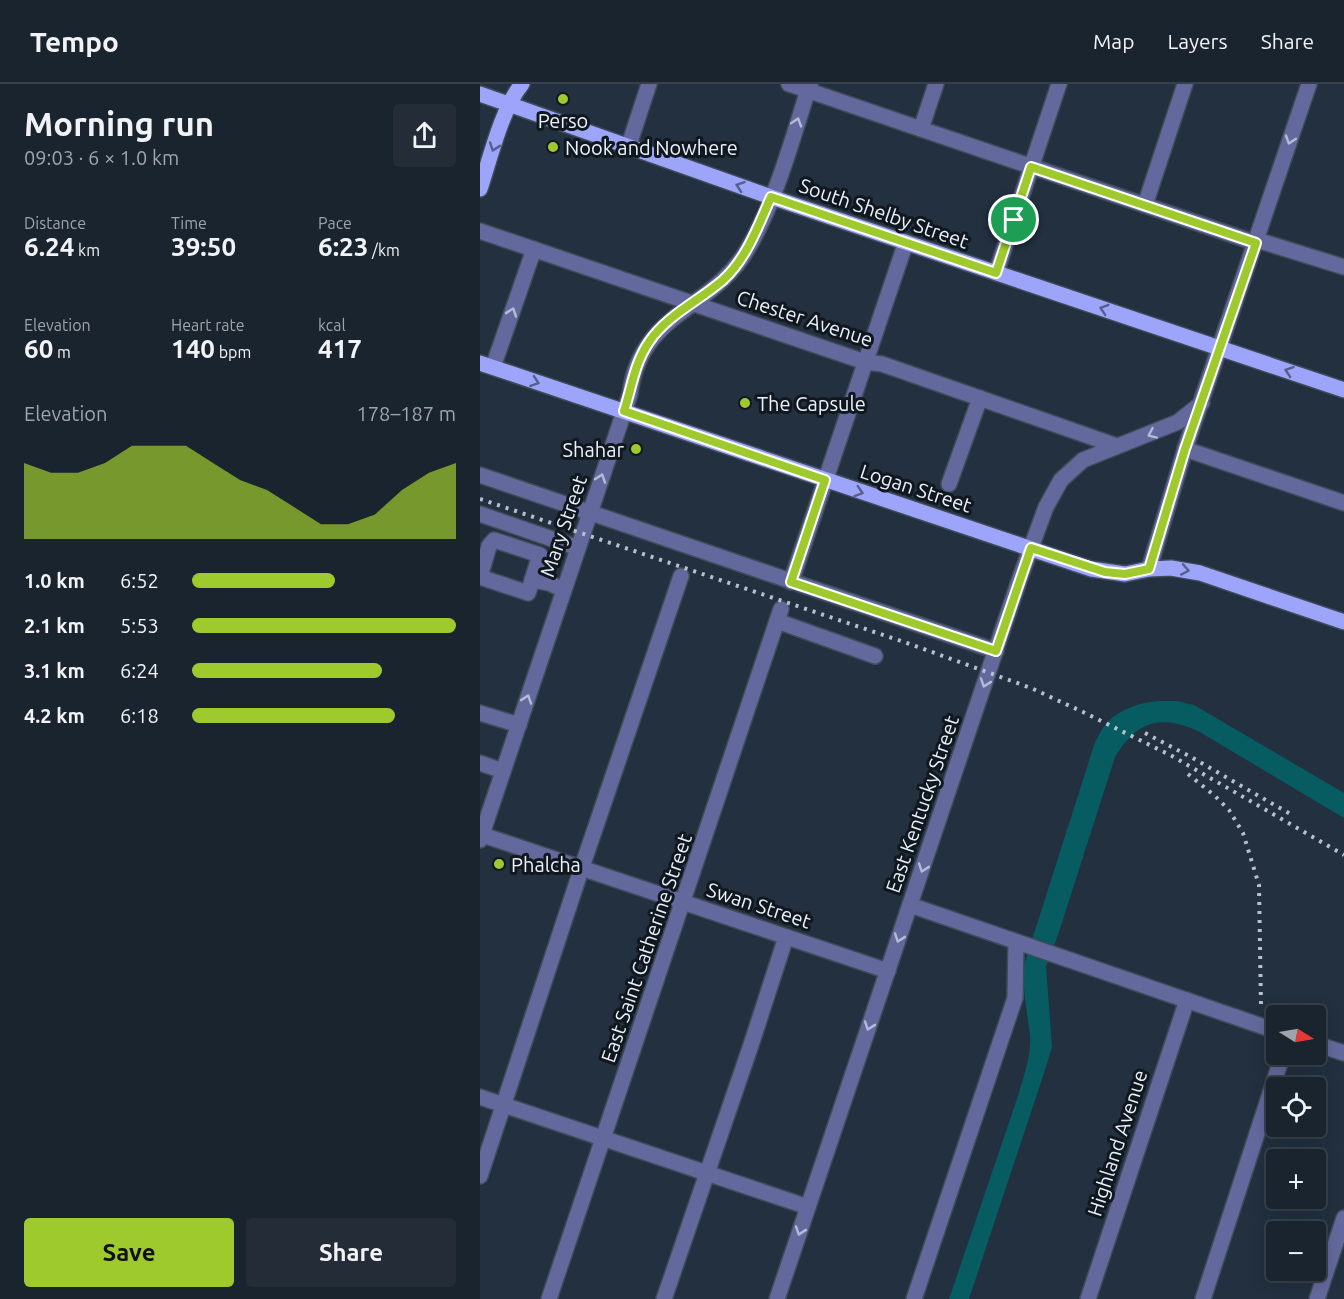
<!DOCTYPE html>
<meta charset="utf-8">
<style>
body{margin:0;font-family:Ubuntu,sans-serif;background:#232c37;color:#f1f3f6;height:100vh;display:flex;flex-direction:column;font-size:22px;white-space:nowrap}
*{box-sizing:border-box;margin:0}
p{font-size:20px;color:#9fa4aa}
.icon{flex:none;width:33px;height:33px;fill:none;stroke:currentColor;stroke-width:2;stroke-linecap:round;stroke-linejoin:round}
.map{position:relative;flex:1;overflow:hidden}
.details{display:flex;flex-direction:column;background:#1a242f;width:480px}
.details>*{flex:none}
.needle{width:39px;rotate:101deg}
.controls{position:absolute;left:786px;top:921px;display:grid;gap:12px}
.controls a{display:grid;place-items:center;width:60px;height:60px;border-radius:6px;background:#1a242f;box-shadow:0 3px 15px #0003,0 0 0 2px #38414b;font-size:30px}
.pin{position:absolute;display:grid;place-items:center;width:51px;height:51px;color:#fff;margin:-26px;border:3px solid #fff;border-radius:50%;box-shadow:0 2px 6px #0007}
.round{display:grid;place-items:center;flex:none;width:63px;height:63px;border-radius:6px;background:#232c37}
.headline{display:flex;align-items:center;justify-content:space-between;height:102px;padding:0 24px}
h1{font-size:33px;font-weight:700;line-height:45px}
.metrics{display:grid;grid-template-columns:repeat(3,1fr);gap:9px;height:102px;padding:6px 24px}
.metrics div{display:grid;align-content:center}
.metrics b{font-size:26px;font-weight:700}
.metrics small{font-size:16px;font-weight:400}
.metrics p{font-size:16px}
.chart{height:168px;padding:12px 24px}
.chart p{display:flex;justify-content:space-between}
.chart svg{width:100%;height:108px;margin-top:6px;fill:#9fca2d;opacity:.7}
.action{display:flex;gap:12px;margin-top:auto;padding:12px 24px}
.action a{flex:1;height:69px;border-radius:6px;background:#9fca2d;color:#111;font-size:24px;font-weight:700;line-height:69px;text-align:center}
.action a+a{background:#232c37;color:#f1f3f6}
ul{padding:0 24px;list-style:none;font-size:20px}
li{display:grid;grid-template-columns:96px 72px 1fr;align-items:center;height:45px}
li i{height:15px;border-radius:8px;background:#9fca2d}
header{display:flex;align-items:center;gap:36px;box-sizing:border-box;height:84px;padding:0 30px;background:#1a242f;border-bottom:2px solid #38414b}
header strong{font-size:28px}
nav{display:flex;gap:33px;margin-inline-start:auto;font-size:21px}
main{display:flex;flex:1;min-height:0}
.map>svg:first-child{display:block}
.water{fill:#075c61}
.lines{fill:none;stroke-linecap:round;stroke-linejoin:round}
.minor-casing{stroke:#3e4b59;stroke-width:18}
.major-casing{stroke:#3e4b59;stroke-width:18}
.minor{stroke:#64699d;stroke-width:15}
.major{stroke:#9da5fa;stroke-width:15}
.rail{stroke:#b7c1cd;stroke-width:4;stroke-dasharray:3 6;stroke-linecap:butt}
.oneway{stroke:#b3bbd6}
.oneway2{stroke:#575e8c}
.route-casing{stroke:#fff;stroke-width:12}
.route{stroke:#9fca2d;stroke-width:8}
.poi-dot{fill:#9fca2d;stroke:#11171e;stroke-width:2}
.labels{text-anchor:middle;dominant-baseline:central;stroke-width:6;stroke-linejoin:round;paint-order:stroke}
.poi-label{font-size:20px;fill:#e8f1fc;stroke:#11171e;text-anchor:start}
.street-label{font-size:20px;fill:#e8f1fc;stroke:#11171e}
</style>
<header>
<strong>Tempo</strong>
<nav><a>Map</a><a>Layers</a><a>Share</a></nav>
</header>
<main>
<section class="details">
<div class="headline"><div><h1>Morning run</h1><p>09:03 · 6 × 1.0 km</p></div><a class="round"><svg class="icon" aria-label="share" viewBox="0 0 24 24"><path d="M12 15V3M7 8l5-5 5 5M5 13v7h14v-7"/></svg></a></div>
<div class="metrics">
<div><p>Distance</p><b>6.24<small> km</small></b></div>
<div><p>Time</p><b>39:50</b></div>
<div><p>Pace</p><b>6:23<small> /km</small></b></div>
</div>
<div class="metrics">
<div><p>Elevation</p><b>60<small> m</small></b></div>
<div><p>Heart rate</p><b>140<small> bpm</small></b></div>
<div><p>kcal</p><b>417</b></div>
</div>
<div class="chart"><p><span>Elevation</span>178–187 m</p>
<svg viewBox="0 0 160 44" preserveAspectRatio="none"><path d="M0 44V13L10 17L20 17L30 13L40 6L50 6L60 6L70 13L80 20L90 24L100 31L110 38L120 38L130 34L140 24L150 17L160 13V44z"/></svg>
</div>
<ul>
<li><b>1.0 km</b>6:52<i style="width:54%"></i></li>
<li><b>2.1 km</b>5:53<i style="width:100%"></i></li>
<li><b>3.1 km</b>6:24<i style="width:72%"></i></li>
<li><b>4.2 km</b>6:18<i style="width:77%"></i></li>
</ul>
<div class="action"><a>Save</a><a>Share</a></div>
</section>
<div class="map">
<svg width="864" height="1215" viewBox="0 0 864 1215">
<rect width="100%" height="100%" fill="#22303f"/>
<path class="water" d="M679 617H697L714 621 864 709V734L718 647C680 630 657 637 635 673L578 851 566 882 572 963 565 986 489 1215H469L538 1012C543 993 552 971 550 951 547 927 542 905 544 881L615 658C618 653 621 646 625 641 637 626 661 618 679 617Z"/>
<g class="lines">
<g class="minor-casing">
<g id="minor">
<path d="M309 0 441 45 456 0"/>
<path d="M441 45 776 159"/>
<path d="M148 64 169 0"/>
<path d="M665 121 705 0"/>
<path d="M0 147 385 278 402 280 637 362"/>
<path d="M777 156 864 183"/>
<path d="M516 189 579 0"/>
<path d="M13 283 54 165"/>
<path d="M705 365 864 419"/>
<path d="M0 391 516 567"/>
<path d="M469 400 500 314"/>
<path d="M0 430 98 464"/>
<path d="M14 456 60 471 48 509 0 493 9 462Z"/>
<path d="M669 485 705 365 829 0"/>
<path d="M52 496 69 499 84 506"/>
<path d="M311 498 426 158"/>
<path d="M297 537 395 572"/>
<path d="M0 629 39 641"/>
<path d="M0 679 23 687"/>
<path d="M0 750 408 887"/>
<path d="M0 756 150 310C160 228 232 226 267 166 297 115 312 55 330 0"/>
<path d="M430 821 796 947"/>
<path d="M836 960 864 969"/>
<path d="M0 1013 328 1123"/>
<path d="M0 1092 102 783 201 492"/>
<path d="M69 1215 301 525"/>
<path d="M184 1215 271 961 306 853"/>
<path d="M297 1215 541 491 566 423 581 396 603 376 698 338 722 319"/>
<path d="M434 1215 535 914 536 858"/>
<path d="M608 1215 707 916"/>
<path d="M723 1215 803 970"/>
<path d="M837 1215 864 1134"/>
</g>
</g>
<g class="major-casing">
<g id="major">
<path d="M0 10 291 113 864 306"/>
<path d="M0 105C10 75 22 24 42 0"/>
<path d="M0 279 611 485 645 490 669 485 691 484 720 489 864 538"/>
</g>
</g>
<use href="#minor" class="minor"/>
<use href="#major" class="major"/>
<g class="rail">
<path d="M0 415 430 560 551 604 603 628 692 672 864 771"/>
<path d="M665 649 711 673 812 731"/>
<path d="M708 690 735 712 749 726 763 749 779 801 781 922"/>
</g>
</g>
<defs><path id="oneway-chevron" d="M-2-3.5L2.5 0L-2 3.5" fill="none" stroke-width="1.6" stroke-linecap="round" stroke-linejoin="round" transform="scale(1.5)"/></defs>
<g class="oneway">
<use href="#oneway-chevron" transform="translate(317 38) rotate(-72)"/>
<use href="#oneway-chevron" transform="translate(810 56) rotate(108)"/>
<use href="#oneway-chevron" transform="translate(32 228) rotate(-71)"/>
<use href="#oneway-chevron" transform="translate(672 350) rotate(156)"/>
<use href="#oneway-chevron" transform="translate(121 394) rotate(-71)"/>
<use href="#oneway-chevron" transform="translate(505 599) rotate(109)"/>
<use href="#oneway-chevron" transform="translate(47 615) rotate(-71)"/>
<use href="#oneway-chevron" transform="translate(443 784) rotate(109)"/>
<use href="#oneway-chevron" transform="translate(419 854) rotate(109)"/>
<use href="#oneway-chevron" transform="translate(389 942) rotate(109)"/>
<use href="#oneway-chevron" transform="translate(320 1147) rotate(109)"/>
</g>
<g class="oneway2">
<use href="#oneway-chevron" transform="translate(14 63) rotate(109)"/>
<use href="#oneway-chevron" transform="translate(260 102) rotate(-161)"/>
<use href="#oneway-chevron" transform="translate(624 225) rotate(-162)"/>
<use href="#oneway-chevron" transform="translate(809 287) rotate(-161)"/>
<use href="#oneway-chevron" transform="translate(55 298) rotate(19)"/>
<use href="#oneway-chevron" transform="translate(379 408) rotate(18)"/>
<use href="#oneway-chevron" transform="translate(705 486) rotate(11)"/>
</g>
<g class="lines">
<g class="route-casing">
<path id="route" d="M551 83 776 159 705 365 669 485 645 490 625 488 551 464 516 567 311 498 345 396 144 327C152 303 154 280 169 258 187 231 219 217 243 196 267 174 278 142 291 113L516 189Z"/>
</g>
<use href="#route" class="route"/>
</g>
<g class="poi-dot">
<circle cx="83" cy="15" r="6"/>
<circle cx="73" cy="63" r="6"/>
<circle cx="265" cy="319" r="6"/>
<circle cx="156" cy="365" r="6"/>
<circle cx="19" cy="780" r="6"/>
</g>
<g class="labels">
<g class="poi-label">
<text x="83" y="36" text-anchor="middle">Perso</text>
<text x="85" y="63">Nook and Nowhere</text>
<text x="277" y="319">The Capsule</text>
<text x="144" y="365" text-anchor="end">Shahar</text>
<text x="31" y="780">Phalcha</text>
</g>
<g class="street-label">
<text transform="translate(404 129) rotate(19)">South Shelby Street</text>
<text transform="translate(325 234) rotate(18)">Chester Avenue</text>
<text transform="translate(436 404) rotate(18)">Logan Street</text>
<text transform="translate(83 442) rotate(-71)">Mary Street</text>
<text transform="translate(442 720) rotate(-71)">East Kentucky Street</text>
<text transform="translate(279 821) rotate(18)">Swan Street</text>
<text transform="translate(166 864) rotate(-71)">East Saint Catherine Street</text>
<text transform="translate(637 1059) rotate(-72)">Highland Avenue</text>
</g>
</g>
</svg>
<div class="controls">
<a><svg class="needle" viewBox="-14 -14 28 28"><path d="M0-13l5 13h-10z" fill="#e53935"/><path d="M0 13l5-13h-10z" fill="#9fa4aa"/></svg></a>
<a><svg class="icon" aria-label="locate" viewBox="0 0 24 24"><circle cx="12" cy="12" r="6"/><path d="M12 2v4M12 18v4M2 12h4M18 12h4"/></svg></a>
<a>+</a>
<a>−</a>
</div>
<div class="pin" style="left:534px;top:136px;background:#1e9e55"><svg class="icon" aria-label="arrive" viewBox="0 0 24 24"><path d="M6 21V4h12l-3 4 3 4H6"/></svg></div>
</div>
</main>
